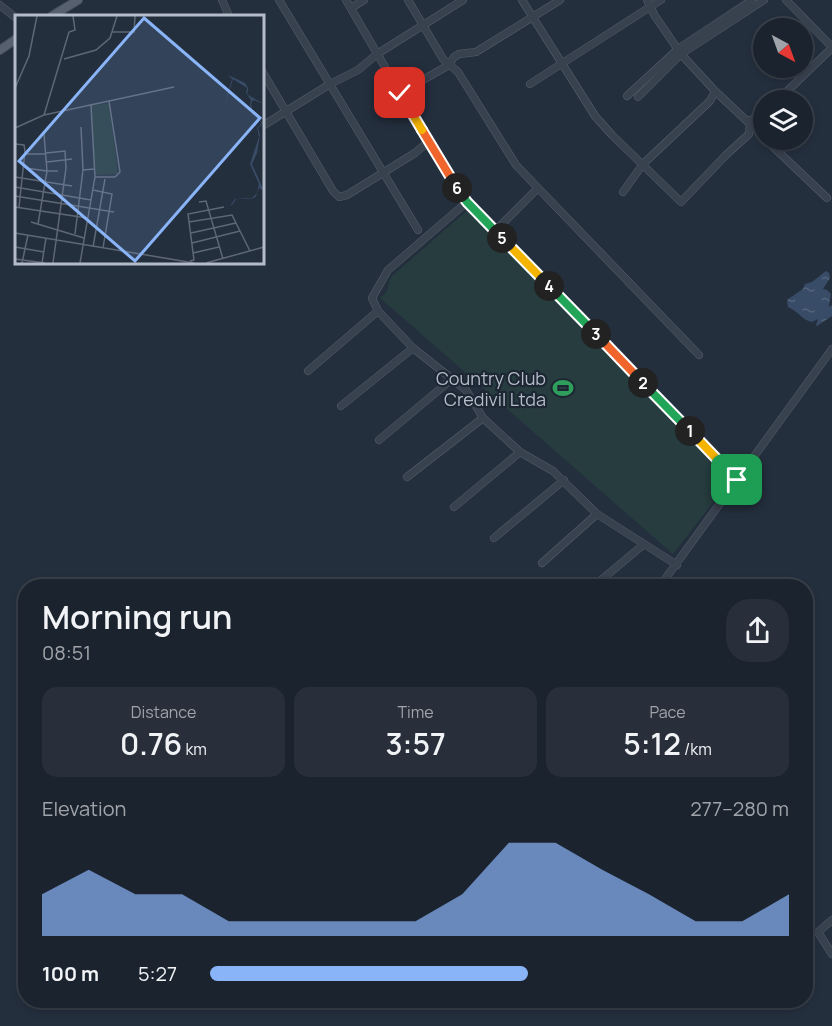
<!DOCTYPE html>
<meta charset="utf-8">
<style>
body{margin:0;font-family:Manrope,sans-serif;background:#282f3a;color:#f1f3f6;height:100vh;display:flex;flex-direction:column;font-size:22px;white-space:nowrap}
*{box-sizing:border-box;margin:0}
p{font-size:20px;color:#a0a4aa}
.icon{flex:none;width:33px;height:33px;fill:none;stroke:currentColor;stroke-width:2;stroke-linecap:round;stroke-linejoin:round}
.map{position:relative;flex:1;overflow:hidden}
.panel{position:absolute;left:18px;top:579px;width:795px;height:429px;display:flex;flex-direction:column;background:#1b232e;border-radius:24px;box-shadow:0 3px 9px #0003,0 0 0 2px #39404a}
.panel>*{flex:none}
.needle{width:39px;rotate:139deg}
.buttons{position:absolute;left:753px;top:18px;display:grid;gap:12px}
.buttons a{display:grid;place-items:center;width:60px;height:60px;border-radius:50%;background:#1b232e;box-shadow:0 3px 9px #0003,0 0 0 2px #39404a;font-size:30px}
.pin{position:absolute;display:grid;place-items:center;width:51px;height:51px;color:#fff;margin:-26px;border-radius:12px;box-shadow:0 3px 9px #0006}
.km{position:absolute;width:30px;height:30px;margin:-15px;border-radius:50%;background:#222;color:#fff;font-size:16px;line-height:30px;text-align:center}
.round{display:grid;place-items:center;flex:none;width:63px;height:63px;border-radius:24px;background:#282f3a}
.head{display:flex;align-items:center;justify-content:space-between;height:102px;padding:0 24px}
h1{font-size:33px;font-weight:600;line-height:45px}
.metrics{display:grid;grid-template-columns:repeat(3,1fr);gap:9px;height:102px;padding:6px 24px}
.metrics div{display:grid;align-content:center;border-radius:15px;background:#282f3a;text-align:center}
.metrics b{font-size:30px;font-weight:600}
.metrics small{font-size:16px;font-weight:400}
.metrics p{font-size:16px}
.chart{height:168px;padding:12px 24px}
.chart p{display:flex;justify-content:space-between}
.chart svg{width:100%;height:108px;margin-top:6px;fill:#8ab4f8;opacity:.7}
ul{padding:0 24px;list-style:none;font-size:20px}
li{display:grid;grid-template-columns:96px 72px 1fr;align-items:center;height:45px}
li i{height:15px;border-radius:8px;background:#8ab4f8}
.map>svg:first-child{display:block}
.grass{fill:#263c3f}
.water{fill:url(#water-ripples)}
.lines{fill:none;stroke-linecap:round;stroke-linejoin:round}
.minor-casing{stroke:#565f6c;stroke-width:8}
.major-casing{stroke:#414a57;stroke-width:10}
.minor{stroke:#38414e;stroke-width:7}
.major{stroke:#56606e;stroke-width:8}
.split-1-casing{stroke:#fff;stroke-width:12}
.split-2-casing{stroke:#fff;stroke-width:12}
.split-3-casing{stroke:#fff;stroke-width:12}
.split-4-casing{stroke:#fff;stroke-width:12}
.split-5-casing{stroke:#fff;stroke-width:12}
.split-6-casing{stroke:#fff;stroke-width:12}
.split-7-casing{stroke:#fff;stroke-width:12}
.split-8-casing{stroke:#fff;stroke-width:12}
.split-1{stroke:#f5b400;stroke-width:8}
.split-2{stroke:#22a559;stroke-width:8}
.split-3{stroke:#f0652b;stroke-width:8}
.split-4{stroke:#22a559;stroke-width:8}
.split-5{stroke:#f5b400;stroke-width:8}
.split-6{stroke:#22a559;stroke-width:8}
.split-7{stroke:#f0652b;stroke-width:8}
.split-8{stroke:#f5b400;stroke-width:8}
.labels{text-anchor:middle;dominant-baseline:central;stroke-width:4.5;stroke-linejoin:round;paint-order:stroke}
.poi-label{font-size:18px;fill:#b4bcc9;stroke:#1d2633;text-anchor:end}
.inset-road{fill:none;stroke:#5e6776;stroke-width:1.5}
.view{fill:#8ab4f8;fill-opacity:0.15;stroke:#8ab4f8;stroke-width:3}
.inset-edge{fill:none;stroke:#b4bcc9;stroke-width:3}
</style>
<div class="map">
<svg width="832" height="1026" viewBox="0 0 832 1026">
<defs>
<pattern id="water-ripples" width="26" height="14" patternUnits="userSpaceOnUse" patternTransform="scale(1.5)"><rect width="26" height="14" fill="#394c67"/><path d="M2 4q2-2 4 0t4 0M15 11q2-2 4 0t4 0" fill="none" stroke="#53647b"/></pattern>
</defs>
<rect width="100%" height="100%" fill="#242f3e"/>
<path class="grass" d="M470 208 624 370 732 478 673 554 380 298 386 293 391 277Z"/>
<path class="water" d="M826 271 829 273 830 278 823 289 827 290 831 294 829 305V307L832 305V316L817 326 816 325 818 319 812 322C802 320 798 311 788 307L787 300 803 289 805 284 812 282Z"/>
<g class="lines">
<g class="minor-casing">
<g id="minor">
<path d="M222 0 229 16"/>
<path d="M279 0 418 230"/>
<path d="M346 0 400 93 467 202 737 479"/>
<path d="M408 0 443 59 458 72 516 165 538 188 495 231"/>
<path d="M522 0 595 116 612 135 681 202 726 155 749 134 750 124"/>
<path d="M786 0 832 47"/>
<path d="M0 5 16 18"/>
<path d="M351 8 364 0"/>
<path d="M262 71 333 191 339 197 347 195 415 153 429 141"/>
<path d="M530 84 661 0"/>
<path d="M400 93 449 65 454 57 459 54 476 52 560 0"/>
<path d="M627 96 678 49 752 0"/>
<path d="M638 97 681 54 655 16 647 0"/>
<path d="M778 100 832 48"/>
<path d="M748 121 764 115"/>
<path d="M264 125 330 84 358 70 377 54 463 0"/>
<path d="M764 137 715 91 681 54 764 0"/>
<path d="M766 140 827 198"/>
<path d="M538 188 699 355"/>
<path d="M623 192 643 164 710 101 715 91"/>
<path d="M467 202 388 270 372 298 378 311 413 348 466 390 483 418 520 452 553 471 597 514 677 565"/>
<path d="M308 371 378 311"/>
<path d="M341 406 413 348"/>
<path d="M379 440 452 379"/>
<path d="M407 477 483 418"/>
<path d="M454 507 520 452"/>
<path d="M494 538 564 480"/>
<path d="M542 563 597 514"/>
<path d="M594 586 643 545"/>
<path d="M660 586 832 349"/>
<path d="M832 920 818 932 832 954"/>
</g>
</g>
<g class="major-casing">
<g id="major">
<path d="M52 16 78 0"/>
<path d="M0 50 16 39"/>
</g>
</g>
<use href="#minor" class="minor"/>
<use href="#major" class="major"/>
</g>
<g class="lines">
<g class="split-1-casing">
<path id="split-1" d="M690 431 737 480"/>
</g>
<g class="split-2-casing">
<path id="split-2" d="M643 383 690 431"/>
</g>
<g class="split-3-casing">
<path id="split-3" d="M596 334 643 383"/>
</g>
<g class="split-4-casing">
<path id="split-4" d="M549 286 596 334"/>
</g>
<g class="split-5-casing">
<path id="split-5" d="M502 238 549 286"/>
</g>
<g class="split-6-casing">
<path id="split-6" d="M457 188 467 202 502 238"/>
</g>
<g class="split-7-casing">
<path id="split-7" d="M422 130 457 188"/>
</g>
<g class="split-8-casing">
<path id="split-8" d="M400 93 422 130"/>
</g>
<use href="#split-1" class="split-1"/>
<use href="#split-2" class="split-2"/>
<use href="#split-3" class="split-3"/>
<use href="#split-4" class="split-4"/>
<use href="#split-5" class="split-5"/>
<use href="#split-6" class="split-6"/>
<use href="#split-7" class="split-7"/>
<use href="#split-8" class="split-8"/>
</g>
<defs>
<g id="stadium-bare" transform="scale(1.62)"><path d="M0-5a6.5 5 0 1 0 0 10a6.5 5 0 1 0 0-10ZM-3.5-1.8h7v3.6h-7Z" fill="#2e9e5b" stroke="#1d2633" stroke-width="2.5" paint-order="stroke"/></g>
</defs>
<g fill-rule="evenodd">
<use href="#stadium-bare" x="563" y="388"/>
</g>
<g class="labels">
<g class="poi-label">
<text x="546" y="378">Country Club<tspan x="546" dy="21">Credivil Ltda</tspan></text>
</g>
</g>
<g transform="translate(15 15)">
<rect width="249" height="249" fill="#242f3e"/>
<path d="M94 88 103 159 80 160 76 91Z" fill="#263c3f"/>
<path d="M213 60 230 68 233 73V76L232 78 233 80 249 89 238 85 236 89 238 99 248 108 243 113 245 120 242 138 237 149 249 176 244 173 241 181 239 183 232 184H221L218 189 215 191 220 184 237 183 242 178 244 169 235 149 244 122 242 113 247 108 237 99 235 90 236 85 231 78 232 73 218 64 208 96 217 64Z" fill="#394c67"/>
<path class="inset-road" d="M97 17H119L120 1M49 44 81 35 95 23 102 1M0 73 14 41 22 1M29 100 159 72M66 112 68 155M0 113 29 100 54 17 60 15 58 1M0 129 9 130 10 136 4 192M31 138 50 136 51 153 38 248M10 139H31M32 147 57 144M11 153 32 156 29 119M0 162 57 171M80 162H100L105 157 94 86M0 172 76 185M78 175 97 179 88 233M0 181 99 197M184 187 191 186 208 244M0 192 72 203M16 207 69 223M174 207 217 200 235 236M23 209 32 156H43M0 218 179 248M176 218 221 208M60 219 68 155 79 154M177 228 225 216M0 232 29 237M78 232 90 164M178 238 204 232M0 244 30 248M175 246 179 245 173 199 209 192M7 248 13 220M27 248 31 223M65 248 80 162 76 90M191 248 249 232"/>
<path class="view" d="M129 3 245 103 120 246 4 146Z"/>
<rect width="249" height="249" class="inset-edge"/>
</g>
</svg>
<div class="buttons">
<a><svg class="needle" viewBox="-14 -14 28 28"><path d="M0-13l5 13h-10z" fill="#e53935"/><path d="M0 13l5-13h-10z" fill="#a0a4aa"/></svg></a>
<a><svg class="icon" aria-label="layers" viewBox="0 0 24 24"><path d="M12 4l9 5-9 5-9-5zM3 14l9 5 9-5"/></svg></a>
</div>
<div class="pin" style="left:737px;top:480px;background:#1e9e55"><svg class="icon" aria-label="arrive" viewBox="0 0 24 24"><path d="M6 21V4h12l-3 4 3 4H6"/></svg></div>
<div class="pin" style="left:400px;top:93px;background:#d93025"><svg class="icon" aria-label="check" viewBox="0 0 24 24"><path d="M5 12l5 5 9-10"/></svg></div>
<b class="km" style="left:690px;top:431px">1</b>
<b class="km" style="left:643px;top:383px">2</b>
<b class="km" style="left:596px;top:334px">3</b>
<b class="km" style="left:549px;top:286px">4</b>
<b class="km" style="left:502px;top:238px">5</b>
<b class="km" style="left:457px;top:188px">6</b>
<section class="panel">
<div class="head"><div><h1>Morning run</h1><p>08:51</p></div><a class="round"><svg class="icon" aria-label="share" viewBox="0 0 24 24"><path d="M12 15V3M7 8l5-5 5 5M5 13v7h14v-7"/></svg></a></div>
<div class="metrics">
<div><p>Distance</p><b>0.76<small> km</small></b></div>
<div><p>Time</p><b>3:57</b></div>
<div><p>Pace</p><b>5:12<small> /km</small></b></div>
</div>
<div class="chart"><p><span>Elevation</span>277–280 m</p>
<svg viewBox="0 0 160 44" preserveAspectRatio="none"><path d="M0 44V27L10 17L20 27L30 27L40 38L50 38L60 38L70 38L80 38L90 27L100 6L110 6L120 17L130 27L140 38L150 38L160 27V44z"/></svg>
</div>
<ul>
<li><b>100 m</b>5:27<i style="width:55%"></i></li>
</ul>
</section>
</div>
